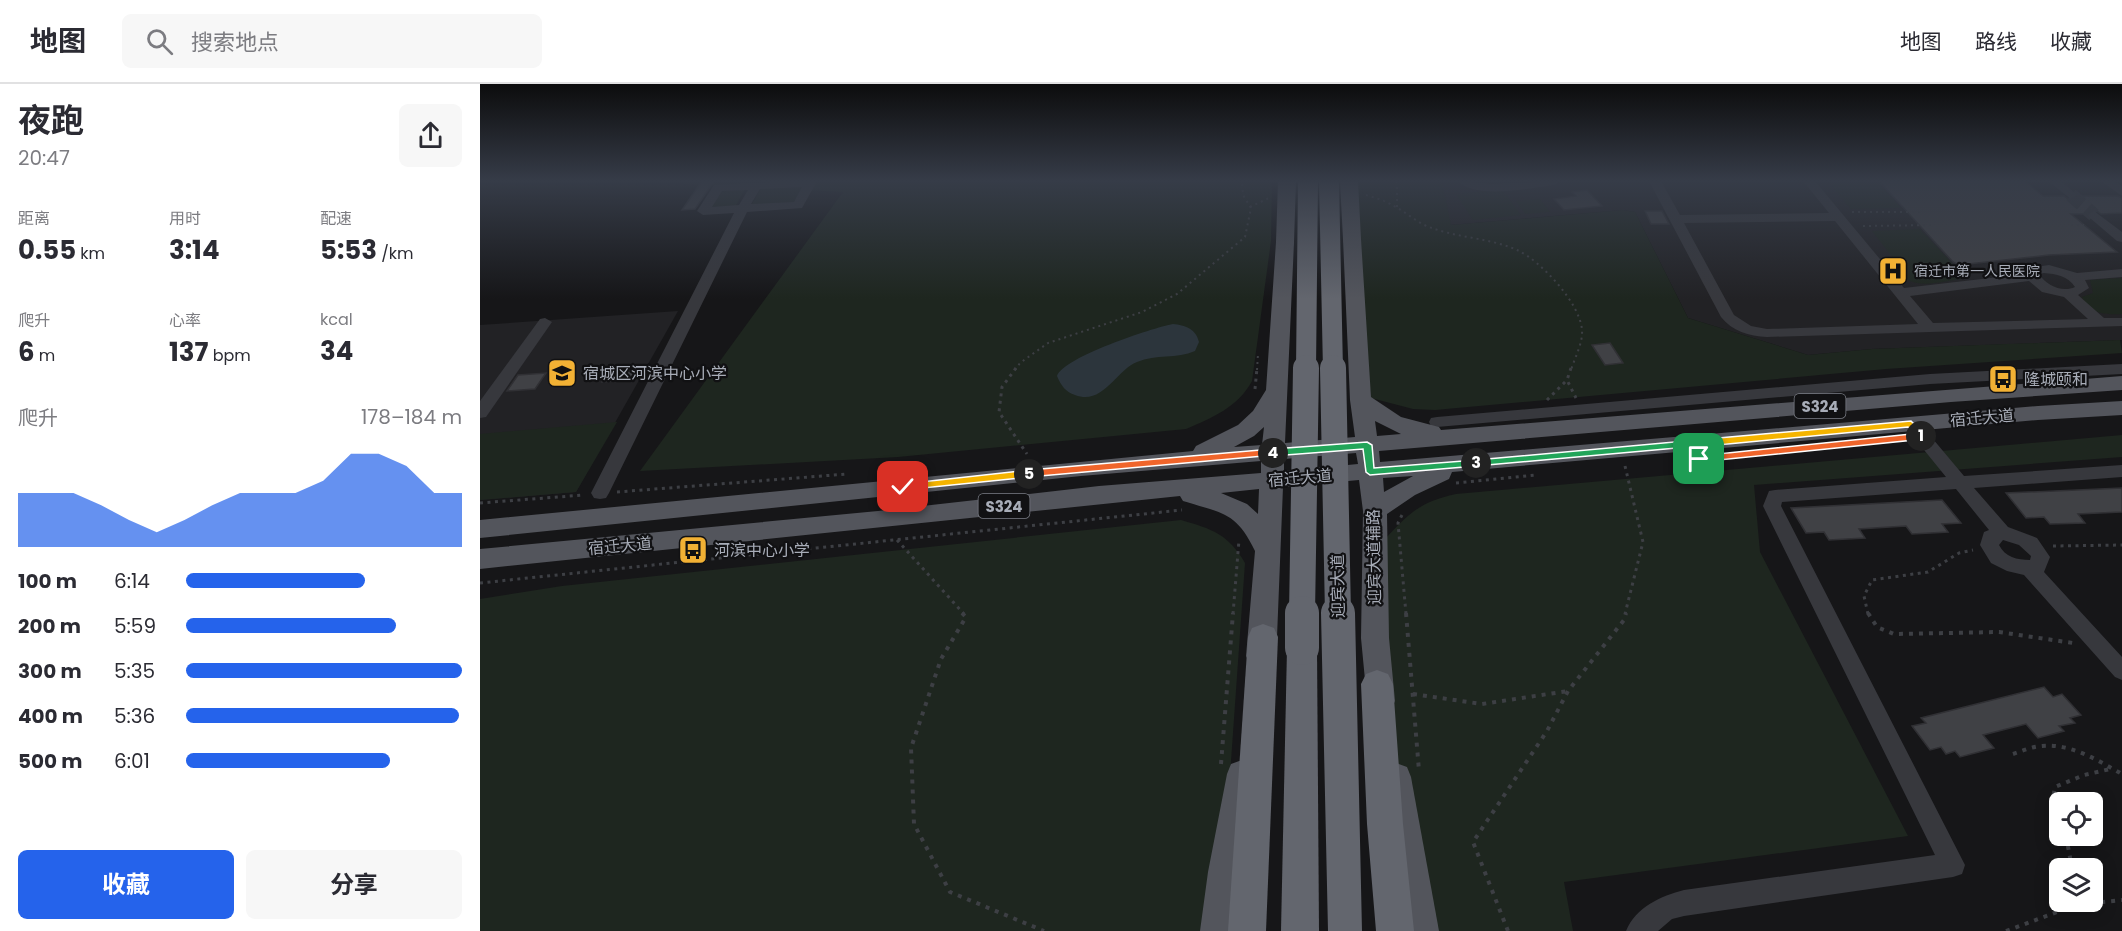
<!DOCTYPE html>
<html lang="zh">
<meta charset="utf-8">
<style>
body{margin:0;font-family:Poppins,"Noto Sans SC",sans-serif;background:#f7f7f7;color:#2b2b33;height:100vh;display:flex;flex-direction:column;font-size:22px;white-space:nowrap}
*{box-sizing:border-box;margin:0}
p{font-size:20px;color:#7c7c81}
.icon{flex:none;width:33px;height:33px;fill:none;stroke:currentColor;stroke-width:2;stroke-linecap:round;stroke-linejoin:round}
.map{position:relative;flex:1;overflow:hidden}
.side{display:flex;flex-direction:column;background:#fff;width:480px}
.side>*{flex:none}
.tools{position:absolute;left:1569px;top:708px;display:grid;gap:12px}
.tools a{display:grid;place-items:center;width:54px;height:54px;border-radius:9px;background:#fff;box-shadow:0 3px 15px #0003;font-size:30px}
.pin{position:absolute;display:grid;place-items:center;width:51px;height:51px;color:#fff;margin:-26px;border-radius:12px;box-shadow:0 3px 9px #0006}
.km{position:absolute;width:30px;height:30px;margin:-15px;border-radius:50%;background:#222;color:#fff;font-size:16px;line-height:30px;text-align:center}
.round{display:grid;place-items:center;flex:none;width:63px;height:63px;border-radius:9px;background:#f7f7f7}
.head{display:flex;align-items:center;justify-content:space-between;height:102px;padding:0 18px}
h1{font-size:33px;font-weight:700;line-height:45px}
.figures{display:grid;grid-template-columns:repeat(3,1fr);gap:9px;height:102px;padding:6px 18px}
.figures div{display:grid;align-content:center}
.figures b{font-size:26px;font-weight:700}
.figures small{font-size:16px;font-weight:400}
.figures p{font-size:16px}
.chart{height:168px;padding:12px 18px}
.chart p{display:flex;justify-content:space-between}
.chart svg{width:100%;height:108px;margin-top:6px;fill:#2563eb;opacity:.7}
.button{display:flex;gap:12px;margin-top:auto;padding:12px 18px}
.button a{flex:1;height:69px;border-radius:9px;background:#2563eb;color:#fff;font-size:24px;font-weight:700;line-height:69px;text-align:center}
.button a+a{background:#f7f7f7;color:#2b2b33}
ul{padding:0 18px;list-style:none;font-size:20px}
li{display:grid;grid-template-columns:96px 72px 1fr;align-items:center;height:45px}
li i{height:15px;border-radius:8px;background:#2563eb}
header{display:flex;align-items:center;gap:36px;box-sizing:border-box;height:84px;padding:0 30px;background:#fff;border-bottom:2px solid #e1e1e2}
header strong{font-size:28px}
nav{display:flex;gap:33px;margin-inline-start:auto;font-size:21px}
.search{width:420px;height:54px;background:#f7f7f7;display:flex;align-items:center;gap:15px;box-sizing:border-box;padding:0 21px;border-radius:9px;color:#7c7c81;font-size:22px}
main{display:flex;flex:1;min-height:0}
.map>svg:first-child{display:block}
.built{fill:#222225}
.green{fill:#1e261f}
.water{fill:#2c353c}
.building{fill:#404145;stroke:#303034;stroke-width:1.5}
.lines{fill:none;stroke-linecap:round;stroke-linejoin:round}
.minor-tunnel{stroke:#333438;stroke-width:14;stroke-dasharray:14 7;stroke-linecap:butt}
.path-far2{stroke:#3d3f44;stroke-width:2;stroke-dasharray:2 4;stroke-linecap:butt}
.path-far1{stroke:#3d3f44;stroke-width:3;stroke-dasharray:3 4.5;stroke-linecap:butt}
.path{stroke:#3d3f44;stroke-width:4;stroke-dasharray:4 6;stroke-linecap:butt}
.minor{fill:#37383d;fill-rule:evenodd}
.major{fill:#53555c;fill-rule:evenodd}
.highway{fill:#63666e;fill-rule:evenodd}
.major-bridge{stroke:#53555c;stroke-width:18}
.highway-bridge-far2{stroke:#63666e;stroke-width:20}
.highway-bridge-far1{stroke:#63666e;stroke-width:26}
.highway-bridge{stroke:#63666e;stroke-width:34}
.split-1{fill:#f0652b;stroke:#fff;stroke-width:1.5}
.split-2{fill:#f5b400;stroke:#fff;stroke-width:1.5}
.split-3{fill:#22a559;stroke:#fff;stroke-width:1.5}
.split-4{fill:#22a559;stroke:#fff;stroke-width:1.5}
.split-5{fill:#f0652b;stroke:#fff;stroke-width:1.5}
.split-6{fill:#f5b400;stroke:#fff;stroke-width:1.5}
.labels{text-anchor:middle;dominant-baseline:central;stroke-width:4.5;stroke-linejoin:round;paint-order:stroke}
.far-poi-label{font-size:14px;fill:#a8adb8;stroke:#111113;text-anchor:start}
.shield{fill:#111113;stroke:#7b7e86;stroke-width:1.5}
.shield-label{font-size:15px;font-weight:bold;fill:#a8adb8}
.poi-label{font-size:16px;fill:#a8adb8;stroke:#111113;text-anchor:start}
.street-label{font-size:16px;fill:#a8adb8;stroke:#111113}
</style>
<header>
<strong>地图</strong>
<div class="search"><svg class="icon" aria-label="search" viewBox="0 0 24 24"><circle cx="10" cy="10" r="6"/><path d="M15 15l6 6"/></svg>搜索地点</div>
<nav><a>地图</a><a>路线</a><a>收藏</a></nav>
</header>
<main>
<section class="side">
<div class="head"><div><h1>夜跑</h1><p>20:47</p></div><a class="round"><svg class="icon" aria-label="share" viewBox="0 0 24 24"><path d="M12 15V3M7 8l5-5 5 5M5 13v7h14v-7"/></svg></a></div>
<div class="figures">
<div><p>距离</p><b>0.55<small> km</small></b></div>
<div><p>用时</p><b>3:14</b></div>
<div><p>配速</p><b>5:53<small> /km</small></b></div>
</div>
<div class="figures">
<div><p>爬升</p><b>6<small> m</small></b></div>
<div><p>心率</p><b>137<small> bpm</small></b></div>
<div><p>kcal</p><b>34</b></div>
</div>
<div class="chart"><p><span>爬升</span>178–184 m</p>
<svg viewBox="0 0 160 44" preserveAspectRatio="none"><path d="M0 44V22L10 22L20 22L30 27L40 33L50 38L60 33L70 27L80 22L90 22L100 22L110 17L120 6L130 6L140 11L150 22L160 22V44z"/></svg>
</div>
<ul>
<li><b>100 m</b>6:14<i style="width:65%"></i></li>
<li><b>200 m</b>5:59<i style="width:76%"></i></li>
<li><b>300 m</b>5:35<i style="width:100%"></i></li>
<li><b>400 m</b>5:36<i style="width:99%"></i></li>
<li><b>500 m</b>6:01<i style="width:74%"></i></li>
</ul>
<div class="button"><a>收藏</a><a>分享</a></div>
</section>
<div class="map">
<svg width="1642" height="847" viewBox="0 0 1642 847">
<rect width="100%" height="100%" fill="#161618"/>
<g class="built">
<path d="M962 97H1642V256L1392 265 1328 271 1208 234 1155 128 1143 126 970 141Z"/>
<path d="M198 227 96 408 0 416V241Z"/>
</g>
<g class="green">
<path d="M151 97H792L791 157 772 297C758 323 732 334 706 345L418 373 160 387 363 108 324 106 318 118 271 122 281 104Z"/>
<path d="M868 97H962L971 141 1143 126 1155 128 1208 234 1328 271 1392 265 1640 256 1642 269 1406 285 955 326 933 325 891 314Z"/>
<path d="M1347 97H1397L1421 124 1371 125Z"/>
<path d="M265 105 255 123 230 124 239 108Z"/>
<path d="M1022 105 1041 131 993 136 976 110Z"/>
<path d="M1060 115 1070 128 1045 130 1036 117Z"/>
<path d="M1440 145 1484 192 1481 195C1463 197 1437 206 1422 192L1424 188 1392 147Z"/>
<path d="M1642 194V230C1625 231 1610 230 1602 213L1613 209 1610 196Z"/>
<path d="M137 338 96 408 0 416V350Z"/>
<path d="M1642 351V373L1274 401 1280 468 1428 752 1084 798 1093 847H919L905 455C929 429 940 418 976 410Z"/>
<path d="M701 436C732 445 748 450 765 479L739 847H0V515L82 502Z"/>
</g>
<path class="water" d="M693 240C705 241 716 245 719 258L715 267C697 275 676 270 657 278 636 286 623 322 595 311 586 308 581 302 577 292 584 273 672 244 693 240Z"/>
<g class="building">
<path d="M222 97H238L232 100 215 125 202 126Z"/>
<path d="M1399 97H1545L1563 112H1584L1591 117 1599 112H1638L1642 114V129L1621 130 1614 125 1606 130H1591L1637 168 1569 171 1479 181 1473 178Z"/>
<path d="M1107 106 1122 122 1084 126 1074 115 1096 112 1092 108Z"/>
<path d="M1165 127H1182L1189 140H1171Z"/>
<path d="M1130 259 1143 279 1125 281 1112 261Z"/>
<path d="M159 281 150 296 122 298 131 284Z"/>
<path d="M66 289 55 305 27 307 38 291Z"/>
<path d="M1642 404V428L1598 430 1605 439 1570 440 1564 433 1546 434 1526 409Z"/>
<path d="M1462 416 1481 439 1462 440 1468 448 1432 450 1426 442 1379 445 1385 454 1349 456 1344 448 1326 449 1311 424Z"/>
<path d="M1564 603 1573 613 1582 610 1601 631 1590 634 1595 639 1579 642 1584 647 1558 654 1546 640 1503 651 1514 664 1480 673 1475 667 1466 670 1461 663 1450 666 1432 642 1446 639 1441 634Z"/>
</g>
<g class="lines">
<path class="minor-tunnel" d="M1591 111 1614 131"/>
<g class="path-far2">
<path d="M917 97V124"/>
<path d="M886 111C895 114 904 116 912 121 925 127 938 140 952 144 979 154 1010 154 1037 166 1061 177 1100 219 1102 246 1103 259 1095 273 1091 286"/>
<path d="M770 123 789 114"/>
<path d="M1372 128H1442"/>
<path d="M1591 141H1604"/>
<path d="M1383 142 1454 141"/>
<path d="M535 286 540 279 568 259 662 228 697 210 765 153 771 124 763 111 762 97"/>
<path d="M777 286 778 270"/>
</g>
<g class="path-far1">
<path d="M536 284 522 303 519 328 547 370"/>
<path d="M1091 284 1087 296 1096 314"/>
<path d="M775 305 777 284"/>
<path d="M1067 316 1087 296"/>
<path d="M1145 382 1163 458 1145 530"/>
<path d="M976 399 1056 391"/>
<path d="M137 408 367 390"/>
<path d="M0 419 104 411"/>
<path d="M922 431 918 439 926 530"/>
<path d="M417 456 484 530"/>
<path d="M1573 462 1642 461"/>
<path d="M0 499 702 426"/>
<path d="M753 530 759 456"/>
<path d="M1388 530 1384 512 1392 496 1448 488 1479 469 1493 466"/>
</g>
<g class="path">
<path d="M482 529 486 533 461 575 431 664 434 740 470 808 564 847"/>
<path d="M926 529 939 687"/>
<path d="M1388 529 1397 543 1414 550 1519 548 1593 559"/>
<path d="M933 610 1002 620 1088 607"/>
<path d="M1533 670C1542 667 1551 663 1561 662 1591 659 1617 676 1642 690"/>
<path d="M741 680 753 529"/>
<path d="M1580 739 1572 720 1575 703 1604 691 1630 685"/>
<path d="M1586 752 1592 784"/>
<path d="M1028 847 993 758 1067 647 1088 607 1144 536 1146 529"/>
<path d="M1526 847 1596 821 1642 816"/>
</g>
<g class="minor">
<path d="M309 97H334L336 99 322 124 267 128 129 409 126 414 120 415 114 414 111 409 254 129 223 131 217 127 234 101ZM322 103 314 118 271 120 280 105ZM268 106 259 121 232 123 242 107Z"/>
<path d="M978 97 1012 100 1080 97 1074 101C1050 104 996 116 978 97Z"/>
<path d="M1169 97H1181L1200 131 1349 129 1323 97H1335L1424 204 1545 190 1548 184 1569 181 1597 189 1642 185V193L1605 196 1609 204 1598 211 1624 234H1642V242L1287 253C1269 252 1252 247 1241 233ZM1355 137 1438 240 1287 245 1271 242 1254 231 1204 139ZM1564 189C1576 190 1588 192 1595 203 1582 209 1566 201 1559 190ZM1549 197 1562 208 1584 213 1608 235 1453 239 1430 212Z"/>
<path d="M1568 97H1581L1597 111 1591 115Z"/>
<path d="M1621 97H1634L1642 102V112Z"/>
<path d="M1614 127 1642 148V158L1637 157 1610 134 1608 131Z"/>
<path d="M65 234 72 238 6 333 0 334V317L60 235Z"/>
<path d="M1642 280V290L1450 300 957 343 951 342 949 338 951 334 957 333 1450 290Z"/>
<path d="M1431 335 1437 336 1484 392 1642 381V393L1494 404 1528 443 1557 454 1570 473 1564 488 1642 573V596L1635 593 1544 491 1527 487 1511 479 1500 461 1504 448 1509 446 1476 405 1302 418 1301 422 1485 781 1482 790 1473 793 1204 832 1192 835 1178 847H1146C1156 823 1181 812 1204 806L1455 771 1283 422 1289 407 1295 406 1466 393 1423 340 1425 336ZM1523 456 1539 461 1551 472 1550 476C1537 476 1525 473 1519 461Z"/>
</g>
<g class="major">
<path d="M872 150 878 151 881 155 891 313 921 333 959 343 961 346 1642 292V306L1471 318 899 367 900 378 1558 322 1642 317V331L1558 336 972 388 969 395 935 411 907 430 909 554 915 617 911 626 901 630 891 626 887 617 881 554 883 427 879 396 803 403 797 553 794 572 790 580 780 584 770 580 766 572 775 467C756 427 741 429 703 417L700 412 0 485V465L398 427 619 402 781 389V377L601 392 0 454V436L713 367 716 362 758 341 773 327 786 306 796 158 799 154H811L814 158 805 359 875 353 870 316 863 155 866 151ZM895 337 921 350 897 352ZM784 343 782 361 754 363 774 352ZM876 369 878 380 804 387V375ZM933 392 904 408 903 394ZM779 405 778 430 767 420 741 409Z"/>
<path d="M762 676 773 680 777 690 761 788 754 847H720L728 788 747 690 751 680Z"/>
<path d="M916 679 927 683 931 693 959 847H925L901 693 905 683Z"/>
</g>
<g class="highway">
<path d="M783 540 794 544 798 553 786 847H748L768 553 772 544Z"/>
<path d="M822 551 833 555 837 564 839 847H801L807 564 811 555Z"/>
<path d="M897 586 908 590 913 600 923 740 934 847H896L887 740 881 600 886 590Z"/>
</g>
<g class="major-bridge">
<path d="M869 97 872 155"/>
<path d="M805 158 807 97"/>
</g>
<g class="highway-bridge-far2">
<path d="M849 97 853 286"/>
<path d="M826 286 828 97"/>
</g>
<g class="highway-bridge-far1">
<path d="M853 284 858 530"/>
<path d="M822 530 826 284"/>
</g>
<g class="highway-bridge">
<path d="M858 529 865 847"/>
<path d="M822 564V529"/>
</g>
</g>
<linearGradient id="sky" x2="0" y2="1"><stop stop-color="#0c0c0d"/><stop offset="0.45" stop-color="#363c48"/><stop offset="1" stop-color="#363c48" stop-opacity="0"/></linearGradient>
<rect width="1642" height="215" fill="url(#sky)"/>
<path class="split-1" d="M1441 349 1444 350V355L1219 378 1214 375 1219 372Z"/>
<path class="split-2" d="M1431 337 1444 350V355H1438L1428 343 1227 362 1222 359 1227 355Z"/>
<path class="split-3" d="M1227 355 1232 359 1230 361 996 382 991 379 996 376Z"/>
<path class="split-4" d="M887 358 892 361 894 384 996 376 1000 379 996 382 890 391 886 388 883 365 793 372 788 369 793 365Z"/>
<path class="split-5" d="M793 365 796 366V371L549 393 544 390 549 386Z"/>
<path class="split-6" d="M549 386 553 390 549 393 423 406 418 403 423 400Z"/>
<defs>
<g id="hospital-square" transform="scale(1.5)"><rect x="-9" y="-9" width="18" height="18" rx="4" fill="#f2b134" stroke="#111113"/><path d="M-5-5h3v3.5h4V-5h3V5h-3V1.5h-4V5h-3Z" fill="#111"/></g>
<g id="school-square" transform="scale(1.5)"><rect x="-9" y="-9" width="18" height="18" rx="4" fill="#f2b134" stroke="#111113"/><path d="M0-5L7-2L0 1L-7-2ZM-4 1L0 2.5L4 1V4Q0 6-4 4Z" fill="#111"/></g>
<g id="bus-square" transform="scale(1.5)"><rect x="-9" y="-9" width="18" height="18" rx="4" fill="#f2b134" stroke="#111113"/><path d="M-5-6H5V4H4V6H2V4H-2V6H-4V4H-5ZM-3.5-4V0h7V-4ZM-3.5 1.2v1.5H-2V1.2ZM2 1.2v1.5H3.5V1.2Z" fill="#111"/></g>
</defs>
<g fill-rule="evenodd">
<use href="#hospital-square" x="1413" y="187"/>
<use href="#school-square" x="82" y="289"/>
<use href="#bus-square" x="1523" y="295"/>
<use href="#bus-square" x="213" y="466"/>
</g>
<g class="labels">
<g class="far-poi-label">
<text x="1434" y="187">宿迁市第一人民医院</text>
</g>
<g class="shield">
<rect x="1314.5" y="310" width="51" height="24" rx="4.5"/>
<rect x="498.5" y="410" width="51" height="24" rx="4.5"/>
</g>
<g class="shield-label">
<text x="1340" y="322">S324</text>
<text x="524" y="422">S324</text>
</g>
<g class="poi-label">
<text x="103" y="289">宿城区河滨中心小学</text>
<text x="1544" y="295">隆城颐和</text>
<text x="234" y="466">河滨中心小学</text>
</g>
<g class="street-label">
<text transform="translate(1502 334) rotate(-5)">宿迁大道</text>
<text transform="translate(820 394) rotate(-5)">宿迁大道</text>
<text transform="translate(140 462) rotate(-5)">宿迁大道</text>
<text transform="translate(894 473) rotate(-91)">迎宾大道辅路</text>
<text transform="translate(858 502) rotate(-91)">迎宾大道</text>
</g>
</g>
</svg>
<div class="tools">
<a><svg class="icon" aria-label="locate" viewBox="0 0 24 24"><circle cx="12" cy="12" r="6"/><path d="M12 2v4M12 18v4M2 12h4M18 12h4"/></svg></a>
<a><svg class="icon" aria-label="layers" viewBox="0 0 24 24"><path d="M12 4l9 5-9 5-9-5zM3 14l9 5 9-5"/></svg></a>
</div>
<div class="pin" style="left:1219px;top:375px;background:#1e9e55"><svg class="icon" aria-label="arrive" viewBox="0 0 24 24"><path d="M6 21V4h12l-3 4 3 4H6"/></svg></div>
<div class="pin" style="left:423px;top:403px;background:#d93025"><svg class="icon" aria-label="check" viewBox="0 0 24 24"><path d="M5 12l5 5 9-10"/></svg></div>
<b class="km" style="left:1441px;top:352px">1</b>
<b class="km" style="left:996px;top:379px">3</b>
<b class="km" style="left:793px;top:369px">4</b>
<b class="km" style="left:549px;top:390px">5</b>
</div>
</main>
